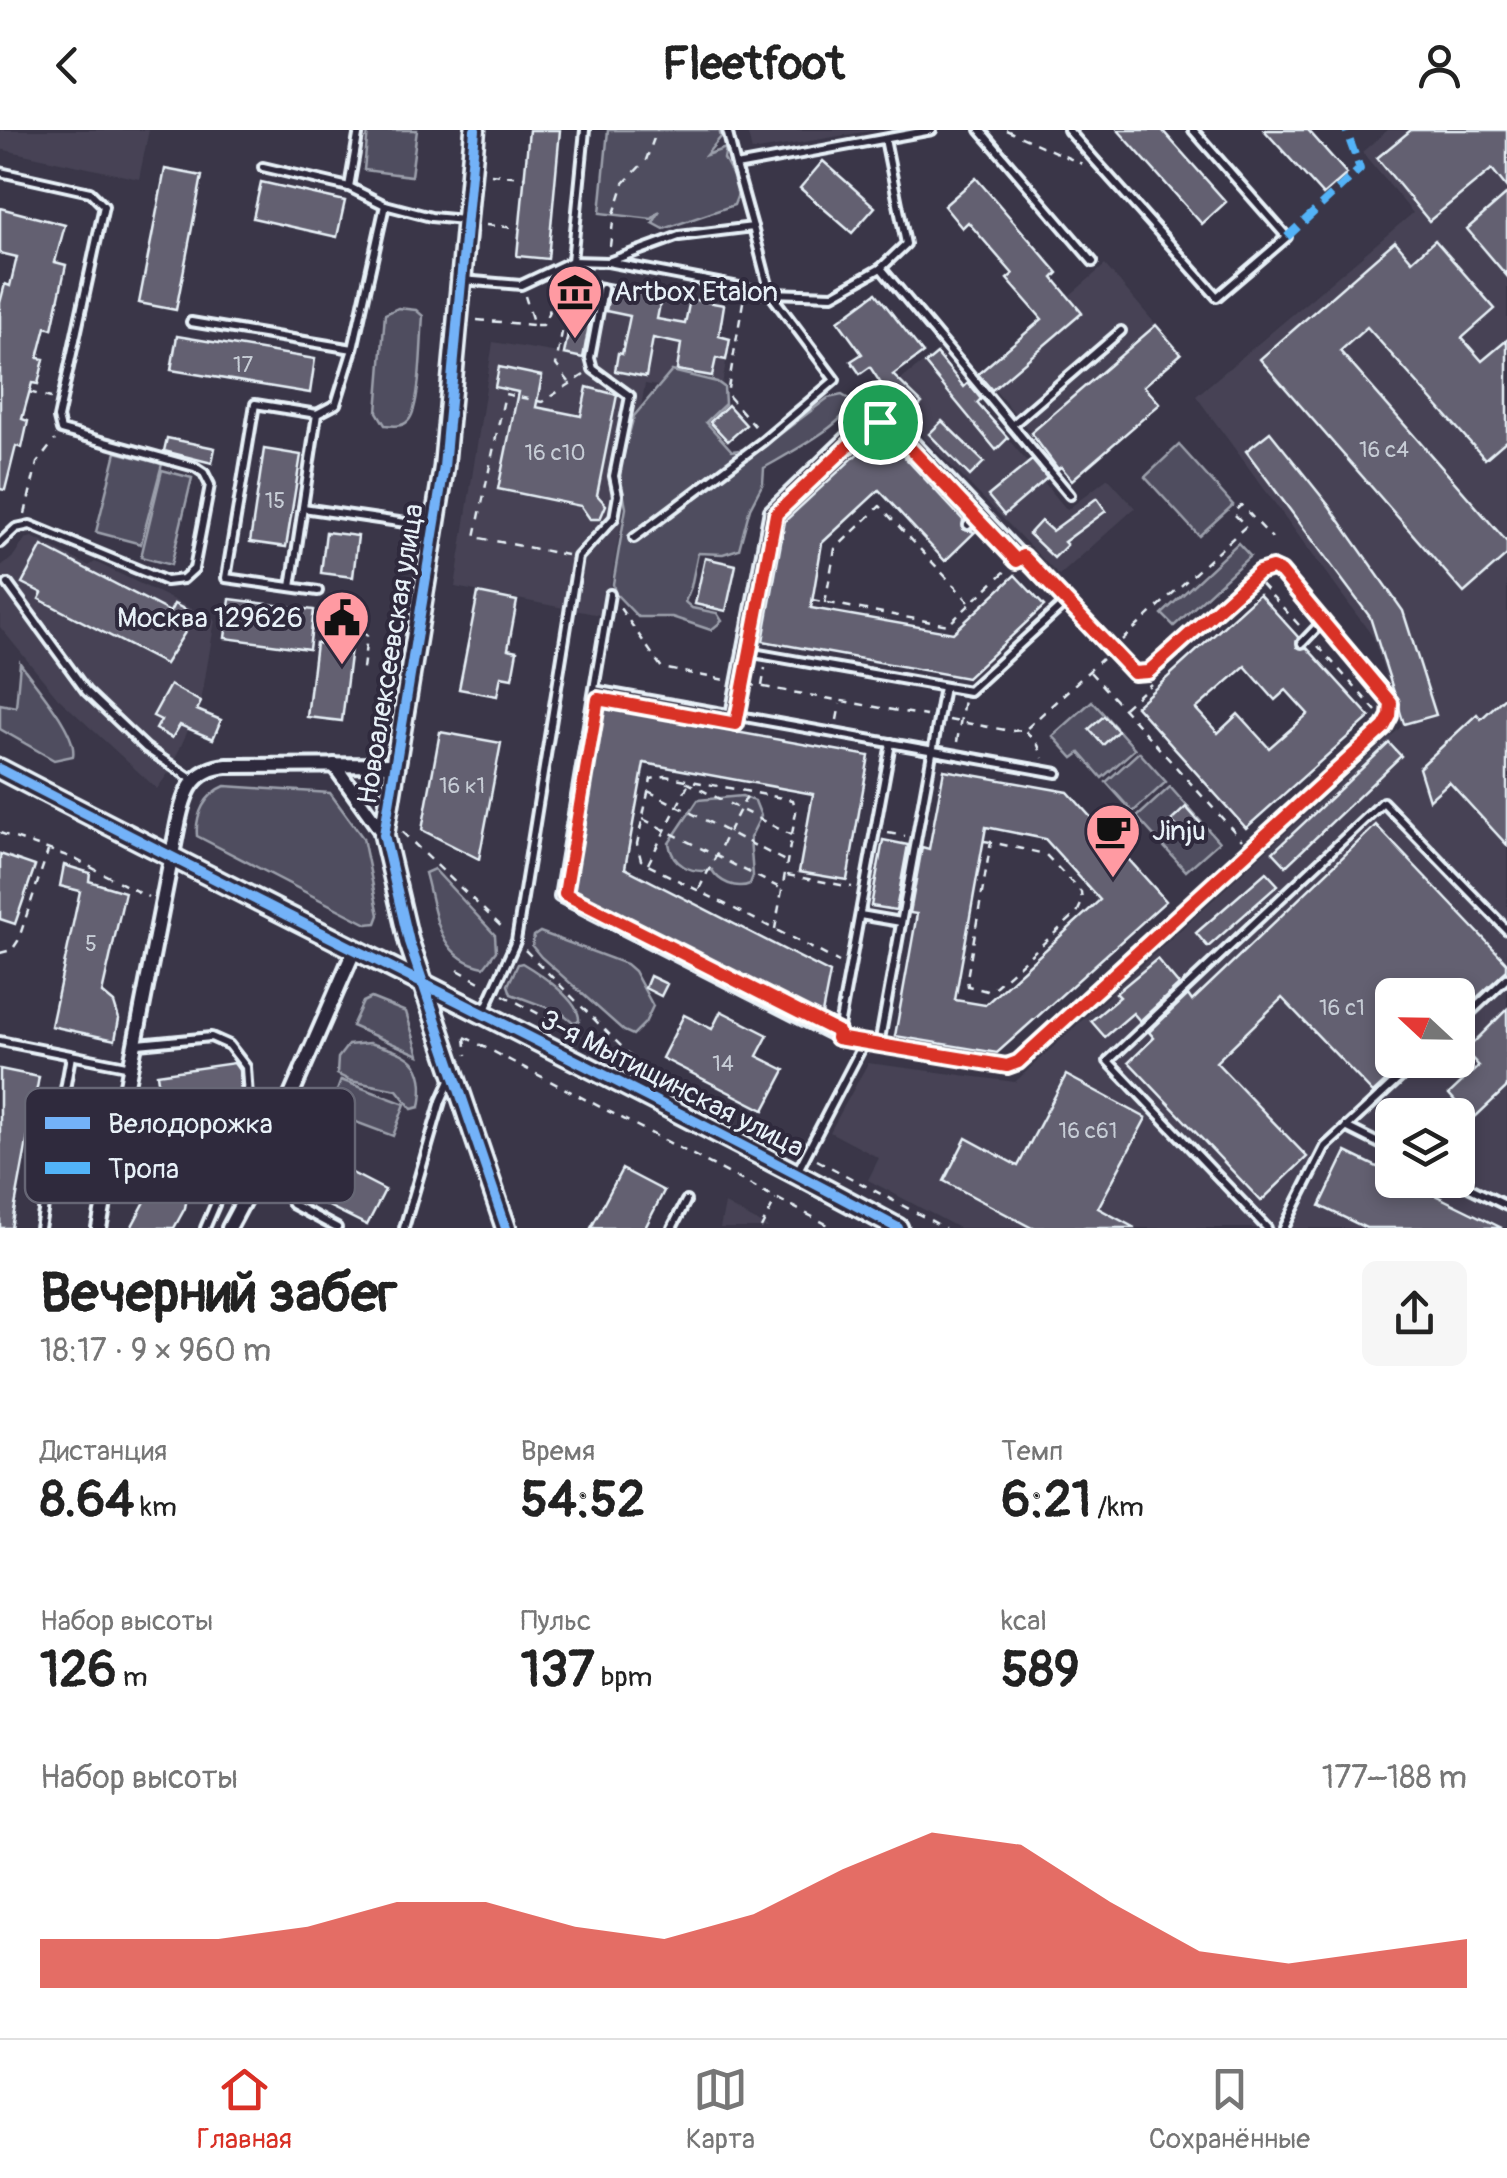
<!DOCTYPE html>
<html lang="ru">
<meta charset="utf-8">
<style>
body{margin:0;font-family:Pangolin,sans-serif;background:#f6f6f6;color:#222;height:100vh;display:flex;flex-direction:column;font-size:38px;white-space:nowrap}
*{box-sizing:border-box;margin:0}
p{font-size:32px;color:#767676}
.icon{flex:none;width:55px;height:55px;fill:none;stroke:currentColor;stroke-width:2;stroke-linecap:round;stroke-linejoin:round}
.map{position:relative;height:1098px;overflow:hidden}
.side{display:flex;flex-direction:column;background:#fff;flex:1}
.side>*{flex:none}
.needle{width:65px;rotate:292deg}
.controls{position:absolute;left:1375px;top:848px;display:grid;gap:20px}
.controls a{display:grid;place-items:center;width:100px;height:100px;border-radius:15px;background:#fff;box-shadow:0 5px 15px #0003;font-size:50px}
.pin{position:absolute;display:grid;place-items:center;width:85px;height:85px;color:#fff;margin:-42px;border:5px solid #fff;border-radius:50%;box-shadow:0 2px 10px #0007}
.round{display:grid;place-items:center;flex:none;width:105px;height:105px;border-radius:15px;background:#f6f6f6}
.headline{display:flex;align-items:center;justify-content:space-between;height:170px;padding:0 40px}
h1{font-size:55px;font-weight:800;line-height:75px}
.figures{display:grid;grid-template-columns:repeat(3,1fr);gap:15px;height:170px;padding:10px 40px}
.figures div{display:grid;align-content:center}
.figures b{font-size:50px;font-weight:800}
.figures small{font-size:28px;font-weight:400}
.figures p{font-size:28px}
.chart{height:280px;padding:20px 40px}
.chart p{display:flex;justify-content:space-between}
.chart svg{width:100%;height:180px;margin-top:10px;fill:#d93025;opacity:.7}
header{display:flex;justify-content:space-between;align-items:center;height:130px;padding:0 40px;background:#fff;font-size:45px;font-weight:800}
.tabs{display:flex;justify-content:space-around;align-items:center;height:140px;border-top:2px solid #e0e0e0;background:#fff;font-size:28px;color:#767676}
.tabs a{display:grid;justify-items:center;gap:5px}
.tabs .active{color:#d93025}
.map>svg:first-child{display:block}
.built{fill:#464354;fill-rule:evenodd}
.green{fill:#504e5f;stroke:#9ca0ac;stroke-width:2.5}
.building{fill:#636171;stroke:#e8f1f8;stroke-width:2.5;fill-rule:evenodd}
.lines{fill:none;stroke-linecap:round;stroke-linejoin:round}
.lane-casing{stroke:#e8f1f8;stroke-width:14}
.street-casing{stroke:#e8f1f8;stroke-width:20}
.secondary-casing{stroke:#e8f1f8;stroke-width:25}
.path{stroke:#e8f1f8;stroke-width:2.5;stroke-dasharray:8 8;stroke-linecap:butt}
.lane{stroke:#2f2a3d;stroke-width:6}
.street{stroke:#2f2a3d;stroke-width:12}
.secondary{stroke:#2f2a3d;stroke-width:18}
.quiet{stroke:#52b3f8;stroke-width:8;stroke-dasharray:15 8;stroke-linecap:butt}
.cycleway-casing{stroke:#2f2a3d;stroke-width:16}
.cycleway{stroke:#73b2f8;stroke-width:10}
.route-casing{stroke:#fff;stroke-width:20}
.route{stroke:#d93025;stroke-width:12}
.labels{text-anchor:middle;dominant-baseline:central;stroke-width:8;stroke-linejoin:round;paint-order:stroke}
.number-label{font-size:22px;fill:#c7cdd6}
.poi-label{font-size:28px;fill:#e8f1f8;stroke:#2f2a3d;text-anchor:start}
.street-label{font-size:28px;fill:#e8f1f8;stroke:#2f2a3d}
.key{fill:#2f2a3d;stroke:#666675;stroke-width:2.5}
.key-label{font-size:28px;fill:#e8f1f8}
</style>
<header><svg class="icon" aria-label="back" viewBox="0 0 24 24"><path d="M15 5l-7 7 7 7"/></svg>Fleetfoot<svg class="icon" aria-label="person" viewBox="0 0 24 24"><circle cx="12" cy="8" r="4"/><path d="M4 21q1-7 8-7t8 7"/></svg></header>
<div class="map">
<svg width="1507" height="1098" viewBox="0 0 1507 1098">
<rect width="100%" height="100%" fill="#3a3648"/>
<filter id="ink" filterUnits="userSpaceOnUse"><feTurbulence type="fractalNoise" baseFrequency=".01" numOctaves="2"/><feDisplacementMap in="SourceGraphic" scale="20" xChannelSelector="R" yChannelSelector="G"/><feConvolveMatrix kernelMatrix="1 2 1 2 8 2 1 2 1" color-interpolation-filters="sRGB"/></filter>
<g filter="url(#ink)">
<g class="built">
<path d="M0 0H149L139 49 0 19Z"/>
<path d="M747 0H875L752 21Z"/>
<path d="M1388 0H1507V1098H959L868 1050 879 1028 830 1002 868 933 1015 952 1402 596 1373 507 1196 266 1413 83 1362 22ZM1392 865H1458V930H1392ZM1392 985H1458V1050H1392Z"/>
<path d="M1105 135 1181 224 1145 256 1160 274 1072 350 980 243Z"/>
<path d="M579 148 724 175 719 206 730 209 720 266 645 254 605 486 455 457 493 212 564 224Z"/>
<path d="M936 222 1067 380 1108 348 1135 378 1059 446 882 265Z"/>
<path d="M32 407 89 436 95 432 215 490 201 572 169 642 157 659 58 568 0 497V438L12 428 25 409Z"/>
<path d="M725 1074 763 1095 769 1098H720Z"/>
</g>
<g class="green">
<path d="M368 0H417L411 46 364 40Z"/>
<path d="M608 0H719L721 7 706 25 726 18 724 29 740 59 734 75 664 99 653 93 660 81 652 89 600 83Z"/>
<path d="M398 178 416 180 423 186C421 206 421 279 408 291 402 297 393 296 385 295L377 282 385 184Z"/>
<path d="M672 241 717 252 724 257 725 274 706 292 732 321 763 317 828 268 842 265 852 271C849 293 784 326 764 338L763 353 750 378 739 419 723 424 698 423 691 457 685 472 692 478 717 483 722 491 711 500 672 487H638L615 463 613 454 626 378 619 341 634 286Z"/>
<path d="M1179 315 1233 375 1199 406 1145 347Z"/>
<path d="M116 322 162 334 141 414 96 402Z"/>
<path d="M162 340 192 348 171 435 141 427Z"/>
<path d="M1238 413 1250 426 1174 496 1162 484Z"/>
<path d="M20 533C34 554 78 602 73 626L54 630 0 599V574L16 577Z"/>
<path d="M1092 571 1135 619 1102 648 1080 623 1073 628 1053 606Z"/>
<path d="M1139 622 1166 652 1133 682 1106 652Z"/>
<path d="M225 656 330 663 363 708 379 785 376 793 367 794 197 706C195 685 205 664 225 656Z"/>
<path d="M1170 657 1219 712 1186 741 1137 687Z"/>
<path d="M742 666 755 671 761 686 750 708 753 746 750 754C736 760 719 752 712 740 691 744 672 735 669 713L698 670Z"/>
<path d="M434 739 495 805 496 821 484 837C436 828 436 781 425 743Z"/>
<path d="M540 802 626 834 634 841 653 876 645 893 633 905 624 901 541 827 532 816 534 806Z"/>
<path d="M522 833C539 843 581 871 579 891L573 892 562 883 511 864 508 855 518 834Z"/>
<path d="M371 868 406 882 419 925 352 896 363 872Z"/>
<path d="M369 913C408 923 429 930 420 977L412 979 397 960 351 951 337 944 338 928 348 915Z"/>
<path d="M341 950 405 974 393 1006 329 982Z"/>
</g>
<g class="building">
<path d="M529 0H560L548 129 517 126Z"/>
<path d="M1118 0H1162L1226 72 1202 94Z"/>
<path d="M1264 0H1308L1347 44 1323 65Z"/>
<path d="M1411 0H1507V58L1492 39 1429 91 1377 28Z"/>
<path d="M823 31 875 77 852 103 800 58Z"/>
<path d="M165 39 202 46 176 180 139 173Z"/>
<path d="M976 48 1058 143 1053 148 1082 183 992 260 978 244 1042 189 1007 149 1013 144 968 92 962 98 944 76Z"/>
<path d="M261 52 345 71 337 107 253 88Z"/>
<path d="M1507 64V146L1467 99Z"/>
<path d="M0 78 65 95 55 132 66 135 52 199 46 197 38 228 44 229 38 254 32 253 22 289 28 291 22 318 16 316 5 360 0 359V173L5 154 10 156 17 127 0 123Z"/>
<path d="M1435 110 1495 179 1462 208 1482 231 1507 210V310L1485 329 1367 197 1340 221 1507 412V425L1464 463 1260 229 1395 111 1412 131Z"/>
<path d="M579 148 602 152 596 158 583 228 564 224Z"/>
<path d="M606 153 662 164 657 189 685 194 690 169 724 175 719 206 730 209 726 230 716 228 712 246 677 240 681 214 653 208 646 247 615 241 618 223 622 224 630 186 606 181 610 159Z"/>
<path d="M876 163 923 223 893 245 922 273 909 286 891 269 870 237 860 244 851 231 862 224 838 191Z"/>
<path d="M1156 195 1181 224 1144 256 1160 274 1072 350 1061 337 1058 339 1031 303Z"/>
<path d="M177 206 315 229 310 263 171 240Z"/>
<path d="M937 224 964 257 968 253 981 269 977 273 1008 308 996 320 925 234Z"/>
<path d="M499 237 542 246 536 277 581 286 587 257 617 265 597 365 606 375 600 389H590L581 376 498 359 518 262 495 257Z"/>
<path d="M728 275 746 295 728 311 710 292Z"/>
<path d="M942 291 984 332 970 346 929 304Z"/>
<path d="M881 302 963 390V399L975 402 945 431 879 360 822 413 811 478 953 503 1015 445 1044 476 967 548 763 511 785 391Z"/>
<path d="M1270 302 1330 377 1403 481 1436 585 1404 594 1370 487 1246 321Z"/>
<path d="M167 308 215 318 212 333 164 321Z"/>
<path d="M264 319 301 325 286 417 250 412Z"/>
<path d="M1032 330 1047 348 1004 385 988 366Z"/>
<path d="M1097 368 1106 381 1064 412 1067 415 1054 428 1029 404 1041 391 1052 401Z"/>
<path d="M326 402 358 406 353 447 321 443Z"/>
<path d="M42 416 170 482 174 474 196 485 165 534 39 469 42 463 22 453Z"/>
<path d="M705 428 736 435 726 481 695 474Z"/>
<path d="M478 463 517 471 508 519 517 521 512 548 501 546 497 566 459 559Z"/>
<path d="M1259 464 1298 507 1297 517 1307 518 1370 587 1246 698 1136 576ZM1245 536 1275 570 1286 560 1308 584 1269 618 1238 584 1218 603 1196 579Z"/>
<path d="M230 469 314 480 309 519 225 508Z"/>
<path d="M316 513 351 517 342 591 307 587Z"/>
<path d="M170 555 201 572 197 580 221 590 213 609 180 595 172 608 156 599 161 590 153 586Z"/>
<path d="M1507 565V715L1449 652 1429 670 1419 638 1477 584 1481 589Z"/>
<path d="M603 578 869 626 847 750 799 742 813 664 644 633 641 650 625 738 830 843 821 889 572 762Z"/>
<path d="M1104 586 1118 601 1103 615 1089 599Z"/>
<path d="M440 602 501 613 479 729 422 700Z"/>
<path d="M1389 613 1401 626 1286 736 1273 722Z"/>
<path d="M944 640 1068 662 1166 771 997 923 895 906 917 784 910 783 922 717 929 719ZM986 697 1045 709 1100 770 985 875 955 870Z"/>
<path d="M1186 677 1200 693 1186 706 1171 691Z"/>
<path d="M1376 695 1507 833V840L1458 885V865H1392V930H1409L1373 963 1282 868 1216 932 1307 1027 1261 1071 1129 932 1154 908 1149 902 1188 865 1192 871Z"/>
<path d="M883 710 908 715 896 780 871 776Z"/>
<path d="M0 724 35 736 15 794 0 789Z"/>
<path d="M64 735 90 743 89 751 125 762 102 863 114 873 119 889 115 910 51 896 80 761 60 756Z"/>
<path d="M1266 742 1278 755 1208 817 1196 803Z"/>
<path d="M1157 829 1179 855 1140 891 1133 883 1105 907 1091 891 1120 867 1116 863Z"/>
<path d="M650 846 667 854 661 866 645 858Z"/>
<path d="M1507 879V957L1472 990 1449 964 1479 936 1465 921Z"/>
<path d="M721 881 768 905 757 926 785 940 764 980 662 928 684 885 712 899Z"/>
<path d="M234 933 239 940 242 975 203 980 185 1078 174 1098H131L149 1064 163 986 157 944Z"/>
<path d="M0 939 39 947 11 1098H0Z"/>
<path d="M1066 945 1146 988 1098 1078 1135 1098H1032L944 1051 966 1008 1018 1036Z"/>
<path d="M1346 1022 1392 1044V1050H1404L1502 1098H1366L1320 1076Z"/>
<path d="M321 1027 385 1060 367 1095 302 1063Z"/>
<path d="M622 1039 664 1061 645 1098H591Z"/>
</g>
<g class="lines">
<g class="lane-casing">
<g id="lane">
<path d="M727 0 736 36 932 0"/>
<path d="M980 0 1093 132"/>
<path d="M1068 0 1217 167 1287 107 1193 0"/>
<path d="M736 36 753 97"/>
<path d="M263 37 349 57 385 75"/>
<path d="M0 42 90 62 104 76 58 288 61 300 195 337 204 343 210 355 194 439 183 449 166 451 30 395 16 398 0 413"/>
<path d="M349 57 359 0"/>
<path d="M572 131 585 0"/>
<path d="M608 132 679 106 753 97 770 163 835 250 763 311 634 408"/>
<path d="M881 138 1070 365"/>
<path d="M462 150 521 155 572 131 608 132 770 163 833 165 881 138 906 114 885 9"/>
<path d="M191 192 353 219"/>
<path d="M317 284 255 274 226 448 318 461"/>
<path d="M1012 295 1121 201"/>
<path d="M303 378 433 397"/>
<path d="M968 395 981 382"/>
<path d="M8 454 86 561 146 618 193 650"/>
<path d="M291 457 317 284 336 274 353 219 385 75 431 87 464 90"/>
<path d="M610 464 559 767 837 908 1000 935 1013 934 1027 923 1384 597 1391 580 1389 566 1281 443 1272 438 1259 441 1148 542 1134 543 897 293 882 285 867 286 769 380 730 585"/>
<path d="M1302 513 1323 491"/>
<path d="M742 521 969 561 1066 472"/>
<path d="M594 560 1057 643"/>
<path d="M860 785 901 792"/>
<path d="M484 882 516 811 578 427 614 388 618 365 614 346 630 266 593 239 590 228 603 159"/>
<path d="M1458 894 1507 848"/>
<path d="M837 908 891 613"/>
<path d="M0 911 131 937"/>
<path d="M138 914 211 907 229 915 246 937 249 983 223 1035 215 1075 205 1098"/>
<path d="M879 915 944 557"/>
<path d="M1346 997 1392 1020"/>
<path d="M314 1005 288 1061 292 1074 337 1098"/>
<path d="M797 1042 864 913"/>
<path d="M1454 1050 1507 1076"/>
<path d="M40 1098 71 926"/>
<path d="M404 1098 441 971 450 951"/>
<path d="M672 1098 686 1071"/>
<path d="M1267 1098 1108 931 1383 672 1507 800"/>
<path d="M1284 1098 1325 1017 1419 930"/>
</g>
</g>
<g class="street-casing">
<g id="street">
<path d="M334 635 384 705"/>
<path d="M99 1098 178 694C184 663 192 639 227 636L394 635"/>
<path d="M229 1098 252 1055 354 821"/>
</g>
</g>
<g class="secondary-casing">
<g id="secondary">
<path d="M475 0 444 337 384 705 409 812 506 1098"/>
<path d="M0 639C298 794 602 939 898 1098"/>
</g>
</g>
<g class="path">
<path d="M1006 0 1082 34"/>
<path d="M491 44 524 47"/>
<path d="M486 95 519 98"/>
<path d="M610 116 614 84 624 53 646 30 657 0"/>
<path d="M743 172 727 264 758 300"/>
<path d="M477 190 534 195 525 166"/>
<path d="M536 195H543L555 167V153"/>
<path d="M569 252 556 235 572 147"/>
<path d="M29 262 51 268"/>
<path d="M25 384 37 333 55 310"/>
<path d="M567 425 475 407 505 264 542 272 584 245"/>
<path d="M1261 454 1299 495"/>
<path d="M331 464 367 506 363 539"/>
<path d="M812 470 948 495 1014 433"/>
<path d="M825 473 835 419 880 376 971 474"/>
<path d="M620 478 662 538 725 550"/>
<path d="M1122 510 1246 396 1233 383 1241 375 1272 408"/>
<path d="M1318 516 1376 581"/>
<path d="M1090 542 1242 710"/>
<path d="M747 554 926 586"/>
<path d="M762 556 765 538"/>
<path d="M1124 578 1151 554"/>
<path d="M837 590 840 574"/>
<path d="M949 590 1011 601 1025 600 1102 529"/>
<path d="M1026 601 1038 615 1043 628"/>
<path d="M957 612 964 570"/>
<path d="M686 652 791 705"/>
<path d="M648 661 787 732"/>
<path d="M643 689 782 759"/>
<path d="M402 702 505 800"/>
<path d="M0 703 73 728 148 767"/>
<path d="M888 703 905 706"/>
<path d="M984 711 991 712 1045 724 1081 762 1082 772 1077 783 996 856 987 861 968 856 967 848 991 712"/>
<path d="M648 734 690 651"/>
<path d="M787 745 852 757"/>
<path d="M699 759 748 664"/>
<path d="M775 799 796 682 793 670 665 646 651 649 637 714 641 730 648 735 839 832"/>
<path d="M525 820 639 934"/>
<path d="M0 823 12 820 18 811 48 721"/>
<path d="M458 840 483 854"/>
<path d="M503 865 797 1020"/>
<path d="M465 907 834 1098"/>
<path d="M465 908 467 925"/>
<path d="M817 1030 945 1098"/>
<path d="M761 1098 776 1069"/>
</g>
<use href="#lane" class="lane"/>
<use href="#street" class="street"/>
<use href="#secondary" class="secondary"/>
<path class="quiet" d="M1287 107 1360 39 1346 0"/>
<g class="cycleway-casing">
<g id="cycleway">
<path d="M475 0 444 337 384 705 409 812 506 1098"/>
<path d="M0 639C298 794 602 939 898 1098"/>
</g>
</g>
<use href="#cycleway" class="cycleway"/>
</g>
</g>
<g class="lines" filter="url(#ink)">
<g class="route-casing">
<path id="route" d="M880 292 892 299 1017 431 1023 426 1134 543 1148 542 1259 442 1272 438 1281 442 1391 573 1390 586 1384 597 1018 932 1007 936 837 908 838 902 565 764 598 569 736 594 776 384 871 294Z"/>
</g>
<use href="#route" class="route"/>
</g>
<defs>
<g id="museum-pin" transform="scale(2.875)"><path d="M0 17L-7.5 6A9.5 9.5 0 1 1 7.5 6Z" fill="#ff9aa2" stroke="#2f2a3d"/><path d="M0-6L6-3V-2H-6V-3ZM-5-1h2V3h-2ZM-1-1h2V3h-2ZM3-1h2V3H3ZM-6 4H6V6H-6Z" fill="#111"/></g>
<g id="civic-pin" transform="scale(2.875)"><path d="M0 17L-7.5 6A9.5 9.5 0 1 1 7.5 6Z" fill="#ff9aa2" stroke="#2f2a3d"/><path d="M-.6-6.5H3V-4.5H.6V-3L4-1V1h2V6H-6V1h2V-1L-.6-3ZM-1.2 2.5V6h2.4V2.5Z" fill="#111"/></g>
<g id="cafe-pin" transform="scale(2.875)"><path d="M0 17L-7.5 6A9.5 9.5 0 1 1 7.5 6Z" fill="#ff9aa2" stroke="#2f2a3d"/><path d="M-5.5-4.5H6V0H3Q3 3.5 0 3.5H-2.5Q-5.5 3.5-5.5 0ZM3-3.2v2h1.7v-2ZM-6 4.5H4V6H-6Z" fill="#111"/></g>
</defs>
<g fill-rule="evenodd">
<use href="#museum-pin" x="575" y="162"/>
<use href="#civic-pin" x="342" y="488"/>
<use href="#cafe-pin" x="1113" y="701"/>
</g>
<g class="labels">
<g class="number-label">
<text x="243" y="235">17</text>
<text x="1384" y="320">16 c4</text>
<text x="555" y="323">16 с10</text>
<text x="275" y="371">15</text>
<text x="462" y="656">16 к1</text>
<text x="91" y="814">5</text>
<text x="1342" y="878">16 с1</text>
<text x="723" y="934">14</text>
<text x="1088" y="1001">16 с61</text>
</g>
<g class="poi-label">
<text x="614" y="162">Artbox Etalon</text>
<text x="303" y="488" text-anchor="end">Москва 129626</text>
<text x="1152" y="701">Jinju</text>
</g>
<g class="street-label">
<text transform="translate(391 524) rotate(-81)">Новоалексеевская улица</text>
<text transform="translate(672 954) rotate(27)">3-я Мытищинская улица</text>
</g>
</g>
<rect x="25" y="958" width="330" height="115" rx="15" class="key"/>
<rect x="45" y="987" width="45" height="12" fill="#73b2f8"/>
<rect x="45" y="1032" width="45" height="12" fill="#52b3f8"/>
<g class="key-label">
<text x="108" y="1003">Велодорожка</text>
<text x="108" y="1048">Тропа</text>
</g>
</svg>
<div class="controls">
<a><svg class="needle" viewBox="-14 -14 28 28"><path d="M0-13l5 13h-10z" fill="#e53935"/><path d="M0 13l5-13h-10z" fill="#767676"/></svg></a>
<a><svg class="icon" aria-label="layers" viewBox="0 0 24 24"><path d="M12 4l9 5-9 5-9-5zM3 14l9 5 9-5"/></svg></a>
</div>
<div class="pin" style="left:880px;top:292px;background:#1e9e55"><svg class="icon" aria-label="arrive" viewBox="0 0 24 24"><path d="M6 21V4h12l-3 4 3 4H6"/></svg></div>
</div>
<section class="side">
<div class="headline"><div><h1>Вечерний забег</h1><p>18:17 · 9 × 960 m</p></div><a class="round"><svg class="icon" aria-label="share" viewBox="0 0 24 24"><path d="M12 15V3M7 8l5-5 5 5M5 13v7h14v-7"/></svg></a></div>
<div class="figures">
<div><p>Дистанция</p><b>8.64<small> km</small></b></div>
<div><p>Время</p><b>54:52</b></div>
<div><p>Темп</p><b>6:21<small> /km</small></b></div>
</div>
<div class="figures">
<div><p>Набор высоты</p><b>126<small> m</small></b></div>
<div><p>Пульс</p><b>137<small> bpm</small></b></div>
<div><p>kcal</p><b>589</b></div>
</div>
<div class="chart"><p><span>Набор высоты</span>177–188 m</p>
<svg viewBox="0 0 160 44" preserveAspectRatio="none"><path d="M0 44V32L10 32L20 32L30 29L40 23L50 23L60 29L70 32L80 26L90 15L100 6L110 9L120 23L130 35L140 38L150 35L160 32V44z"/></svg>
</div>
</section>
<nav class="tabs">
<a class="active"><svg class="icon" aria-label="home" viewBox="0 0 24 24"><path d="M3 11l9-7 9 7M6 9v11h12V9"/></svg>Главная</a>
<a><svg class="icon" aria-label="map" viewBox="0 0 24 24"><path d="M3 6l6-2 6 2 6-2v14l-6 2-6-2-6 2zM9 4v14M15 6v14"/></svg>Карта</a>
<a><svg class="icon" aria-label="saved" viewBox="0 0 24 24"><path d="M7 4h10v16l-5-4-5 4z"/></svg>Сохранённые</a>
</nav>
